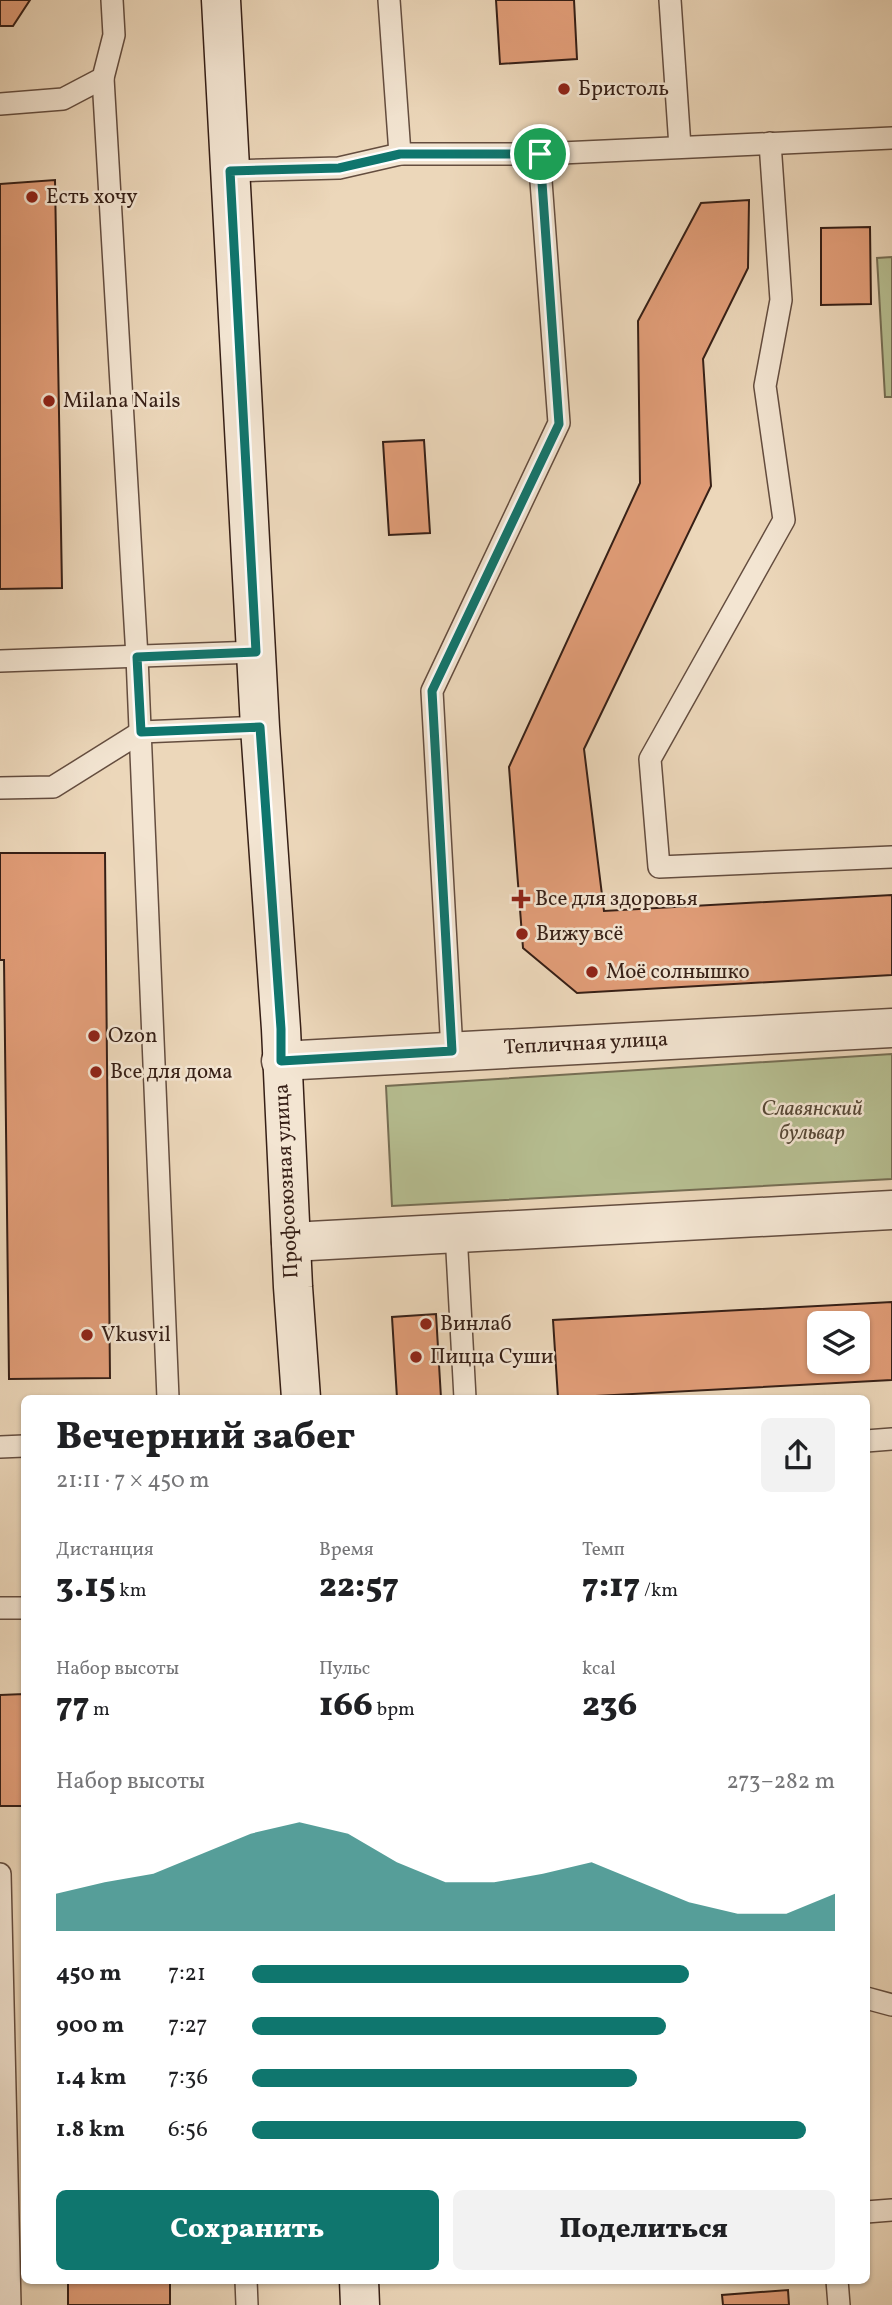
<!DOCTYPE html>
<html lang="ru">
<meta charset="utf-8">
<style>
body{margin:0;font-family:Vollkorn,serif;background:#f2f2f2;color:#202124;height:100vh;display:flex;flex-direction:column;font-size:26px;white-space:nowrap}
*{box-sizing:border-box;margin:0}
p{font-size:23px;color:#757577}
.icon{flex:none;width:38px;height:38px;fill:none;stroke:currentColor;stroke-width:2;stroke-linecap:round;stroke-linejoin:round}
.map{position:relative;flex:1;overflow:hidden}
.details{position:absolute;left:21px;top:1395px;width:849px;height:889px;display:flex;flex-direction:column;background:#fff;border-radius:10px;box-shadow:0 2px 5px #0004}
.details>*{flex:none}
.fabs{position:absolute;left:807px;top:1311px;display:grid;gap:14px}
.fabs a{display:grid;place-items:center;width:63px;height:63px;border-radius:10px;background:#fff;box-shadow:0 2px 5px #0004;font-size:35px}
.pin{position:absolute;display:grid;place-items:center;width:60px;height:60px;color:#fff;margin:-30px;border:4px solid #fff;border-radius:50%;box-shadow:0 2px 7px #0007}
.round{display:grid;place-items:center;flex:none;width:74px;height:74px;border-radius:10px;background:#f2f2f2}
.headline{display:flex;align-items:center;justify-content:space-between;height:119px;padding:0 35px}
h1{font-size:38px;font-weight:800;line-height:52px}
.stats{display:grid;grid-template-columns:repeat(3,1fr);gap:10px;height:119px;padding:7px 35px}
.stats div{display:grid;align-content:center}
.stats b{font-size:35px;font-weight:800}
.stats small{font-size:19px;font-weight:400}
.stats p{font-size:19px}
.chart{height:196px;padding:14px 35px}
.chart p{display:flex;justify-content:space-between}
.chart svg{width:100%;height:126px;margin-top:7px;fill:#0f766e;opacity:.7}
.cta{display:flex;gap:14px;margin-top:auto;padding:14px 35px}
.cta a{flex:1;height:80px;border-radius:10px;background:#0f766e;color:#fff;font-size:28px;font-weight:800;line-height:80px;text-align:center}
.cta a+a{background:#f2f2f2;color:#202124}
ul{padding:0 35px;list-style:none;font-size:23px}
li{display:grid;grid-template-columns:112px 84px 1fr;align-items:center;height:52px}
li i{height:18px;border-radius:9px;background:#0f766e}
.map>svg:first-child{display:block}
.green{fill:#b6be91;stroke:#766e54;stroke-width:2}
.building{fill:#e19d78;stroke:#361f16;stroke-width:2;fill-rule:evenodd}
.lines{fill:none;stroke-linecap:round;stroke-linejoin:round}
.service-casing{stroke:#644d3f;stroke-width:24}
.minor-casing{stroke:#644d3f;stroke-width:41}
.secondary-casing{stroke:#361f16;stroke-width:41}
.service{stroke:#f3e5d2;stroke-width:21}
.minor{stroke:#f3e5d2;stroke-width:38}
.secondary{stroke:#f3e5d2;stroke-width:38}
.route-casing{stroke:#fff;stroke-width:14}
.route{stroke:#0f766e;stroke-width:9}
.poi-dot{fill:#8f2418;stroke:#f3e5d2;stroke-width:2.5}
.labels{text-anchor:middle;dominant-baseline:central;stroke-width:5;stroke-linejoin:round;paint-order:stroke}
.poi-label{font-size:21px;fill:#361f16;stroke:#f3e5d2;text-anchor:start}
.street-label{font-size:21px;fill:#361f16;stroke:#f3e5d2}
.park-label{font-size:21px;font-style:italic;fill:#564735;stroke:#f3e5d2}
</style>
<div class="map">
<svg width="892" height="2305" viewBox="0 0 892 2305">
<rect width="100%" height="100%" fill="#ecd7ba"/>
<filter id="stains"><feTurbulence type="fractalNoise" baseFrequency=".00286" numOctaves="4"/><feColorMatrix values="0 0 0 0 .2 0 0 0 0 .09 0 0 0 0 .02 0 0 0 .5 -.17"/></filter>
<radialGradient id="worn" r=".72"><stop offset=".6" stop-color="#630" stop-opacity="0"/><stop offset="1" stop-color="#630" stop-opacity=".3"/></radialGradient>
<g class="green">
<path d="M892 257V397H885L877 258Z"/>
<path d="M892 1054V1179L392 1206 386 1086Z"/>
</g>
<g class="building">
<path d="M0 0H30L13 26H0Z"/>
<path d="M496 0H574L577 59 500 64Z"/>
<path d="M55 180 62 588 0 589V184Z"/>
<path d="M749 200 748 268 703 359 711 486 584 749 604 911 892 895V975L577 993 523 948 509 767 640 483 638 321 701 203Z"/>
<path d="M870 227 871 304 821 305V228Z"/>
<path d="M424 440 430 533 389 535 383 442Z"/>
<path d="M0 853H105L110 1378 9 1379 4 960H0Z"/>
<path d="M892 1302V1380L558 1398 553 1320ZM819 1323H858V1362H819Z"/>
<path d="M436 1314 441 1398H397L392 1317Z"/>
<path d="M24 1694V1806H0V1695Z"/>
<rect x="68" y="2280" width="102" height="25"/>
<path d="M788 2290 789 2305H723L722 2295Z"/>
</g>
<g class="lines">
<g class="service-casing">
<g id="service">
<path d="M389 0 400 154"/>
<path d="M670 0 680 147"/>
<path d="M103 78 137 657 168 1398"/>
<path d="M0 104 63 99 103 78 114 35 112 0"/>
<path d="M770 143 781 300 765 386 784 520 650 759 659 867 892 857"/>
<path d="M230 171 339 168 400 154H539L892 138"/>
<path d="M0 661 256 652"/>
<path d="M0 788 53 787 141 732 260 727"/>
<path d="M452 1051 432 691 559 423 539 154"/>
<path d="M456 1233 465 1398"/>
<path d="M866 1441 892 1439"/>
<path d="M0 1447 24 1446"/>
<path d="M0 1608H24"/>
<path d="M0 1874 10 2305"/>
<path d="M866 1998 892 2005"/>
<path d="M866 2212 892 2210"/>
<path d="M246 2280 247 2305"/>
<path d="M837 2280 839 2305"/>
</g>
</g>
<g class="minor-casing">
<g id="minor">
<path d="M281 1061 892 1028"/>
<path d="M291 1242 892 1210"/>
</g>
</g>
<g class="secondary-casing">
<g id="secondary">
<path d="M221 0 260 727 281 1029 293 1287 301 1398"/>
<path d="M359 2280 360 2305"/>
</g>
</g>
<use href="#service" class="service"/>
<use href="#minor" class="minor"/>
<use href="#secondary" class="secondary"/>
</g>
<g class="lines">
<g class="route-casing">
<path id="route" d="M400 154H540L559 424 432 691 452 1051 281 1061V1029L260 727 141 732 137 657 256 652 230 171 339 168Z"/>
</g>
<use href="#route" class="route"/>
</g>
<g class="poi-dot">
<circle cx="564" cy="89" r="7"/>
<circle cx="32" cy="197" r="7"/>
<circle cx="49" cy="401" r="7"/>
<path d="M517.5 888.5h7v7h7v7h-7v7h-7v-7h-7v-7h7z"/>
<circle cx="522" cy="934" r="7"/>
<circle cx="592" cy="972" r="7"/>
<circle cx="94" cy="1036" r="7"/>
<circle cx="96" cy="1072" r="7"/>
<circle cx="426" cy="1324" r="7"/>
<circle cx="87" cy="1335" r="7"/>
<circle cx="416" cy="1357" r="7"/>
</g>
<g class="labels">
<g class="poi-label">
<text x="578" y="89">Бристоль</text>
<text x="46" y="197">Есть хочу</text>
<text x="63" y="401">Milana Nails</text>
<text x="535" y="899">Все для здоровья</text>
<text x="536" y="934">Вижу всё</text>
<text x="606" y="972">Моё солнышко</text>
<text x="108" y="1036">Ozon</text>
<text x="110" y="1072">Все для дома</text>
<text x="440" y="1324">Винлаб</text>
<text x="101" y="1335">Vkusvil</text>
<text x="430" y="1357">Пицца Суши</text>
</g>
<g class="street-label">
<text transform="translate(586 1044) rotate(-3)">Тепличная улица</text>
<text transform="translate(287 1181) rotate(-93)">Профсоюзная улица</text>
</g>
<g class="park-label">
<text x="812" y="1109">Славянский<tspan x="812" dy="24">бульвар</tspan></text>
</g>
</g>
<rect width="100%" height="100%" filter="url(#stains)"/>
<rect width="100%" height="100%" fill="url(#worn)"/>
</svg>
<div class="fabs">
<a><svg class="icon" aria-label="layers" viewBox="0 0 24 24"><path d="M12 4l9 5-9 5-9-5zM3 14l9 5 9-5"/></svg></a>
</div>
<div class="pin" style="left:540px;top:154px;background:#1e9e55"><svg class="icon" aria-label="arrive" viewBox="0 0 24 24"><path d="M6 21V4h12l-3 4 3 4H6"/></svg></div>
<section class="details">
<div class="headline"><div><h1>Вечерний забег</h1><p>21:11 · 7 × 450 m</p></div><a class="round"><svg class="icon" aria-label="share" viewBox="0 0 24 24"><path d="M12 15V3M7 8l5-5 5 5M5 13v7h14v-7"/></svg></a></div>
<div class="stats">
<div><p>Дистанция</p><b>3.15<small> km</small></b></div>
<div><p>Время</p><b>22:57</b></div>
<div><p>Темп</p><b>7:17<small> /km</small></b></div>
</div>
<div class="stats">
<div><p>Набор высоты</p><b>77<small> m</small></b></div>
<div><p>Пульс</p><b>166<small> bpm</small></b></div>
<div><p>kcal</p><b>236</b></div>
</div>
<div class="chart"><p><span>Набор высоты</span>273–282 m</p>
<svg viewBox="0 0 160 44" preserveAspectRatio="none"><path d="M0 44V31L10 27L20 24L30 17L40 10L50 6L60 10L70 20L80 27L90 27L100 24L110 20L120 27L130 34L140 38L150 38L160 31V44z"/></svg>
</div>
<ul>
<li><b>450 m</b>7:21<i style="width:75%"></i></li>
<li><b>900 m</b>7:27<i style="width:71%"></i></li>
<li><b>1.4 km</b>7:36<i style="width:66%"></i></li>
<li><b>1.8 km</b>6:56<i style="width:95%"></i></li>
</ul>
<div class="cta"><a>Сохранить</a><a>Поделиться</a></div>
</section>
</div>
